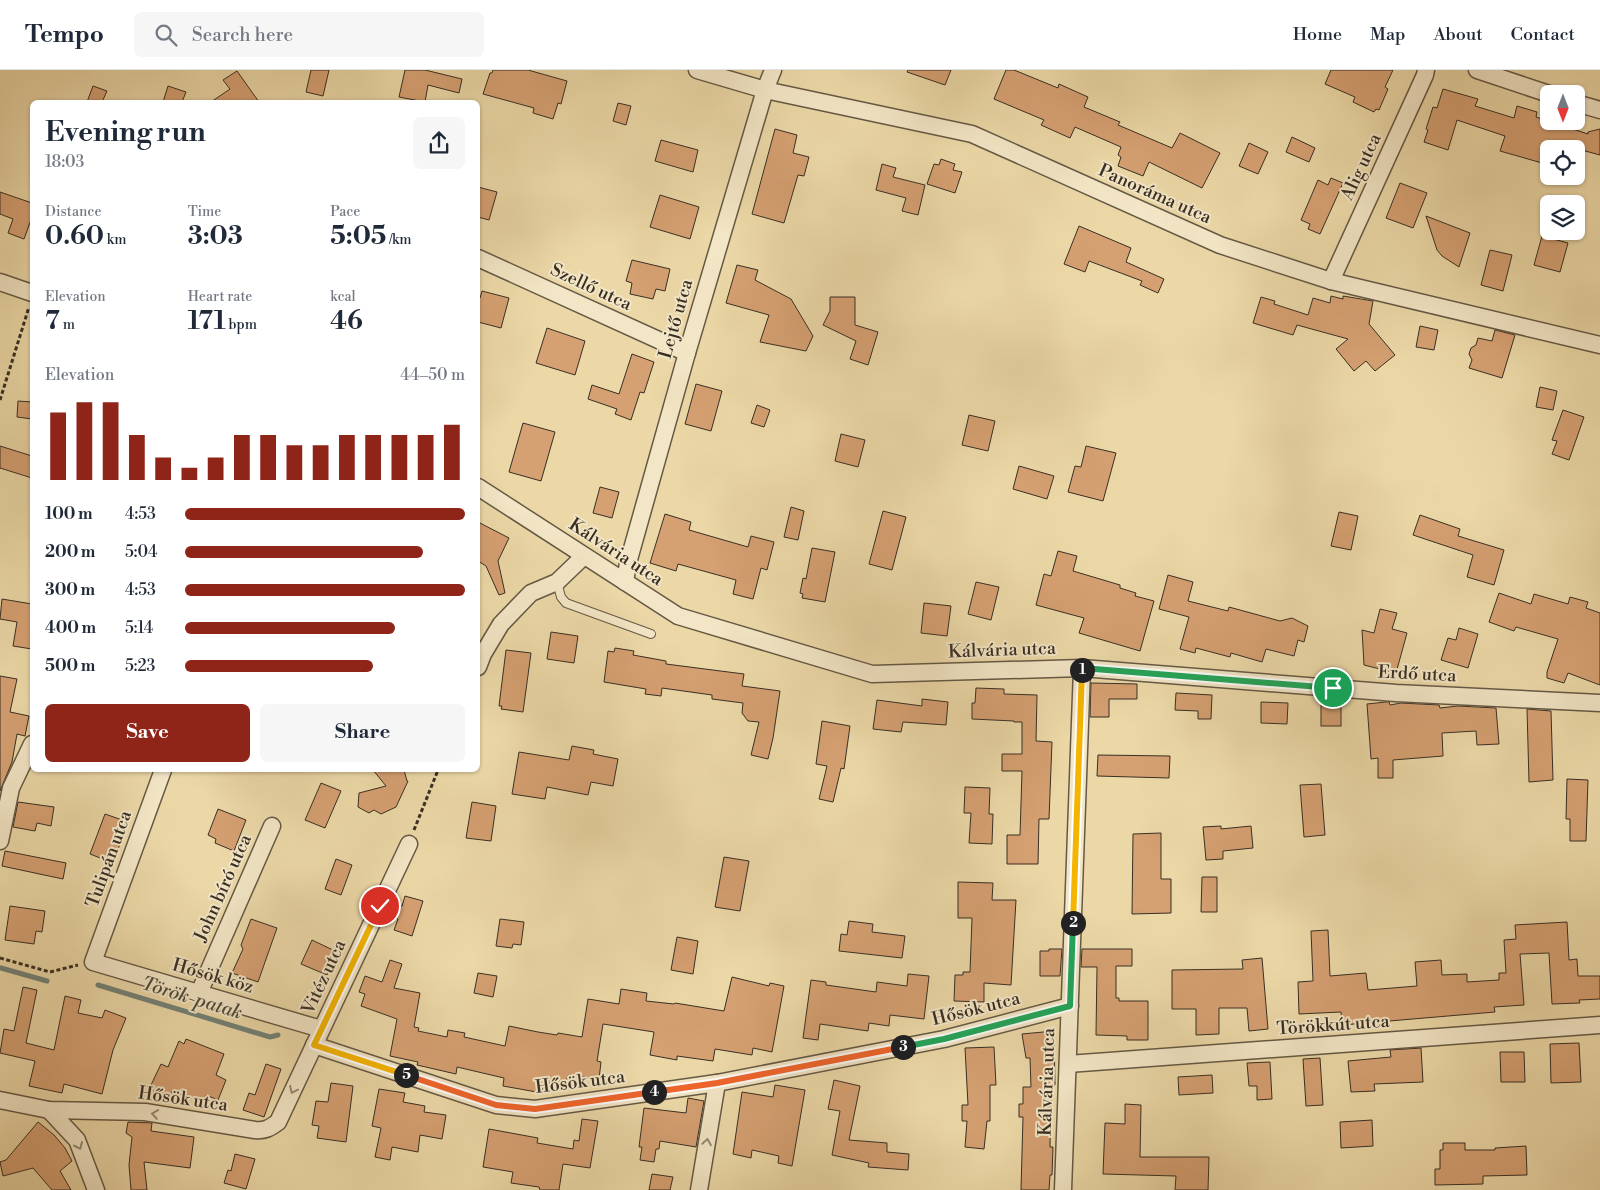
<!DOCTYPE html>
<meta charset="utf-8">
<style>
body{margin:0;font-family:"Libre Bodoni",serif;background:#f6f6f7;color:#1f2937;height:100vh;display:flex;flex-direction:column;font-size:19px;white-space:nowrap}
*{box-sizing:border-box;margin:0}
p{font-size:16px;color:#747a83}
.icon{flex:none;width:28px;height:28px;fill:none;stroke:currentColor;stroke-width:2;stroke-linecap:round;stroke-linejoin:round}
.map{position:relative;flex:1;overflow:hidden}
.drawer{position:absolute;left:30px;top:30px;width:450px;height:672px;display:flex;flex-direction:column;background:#fff;border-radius:8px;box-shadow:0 1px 4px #0004}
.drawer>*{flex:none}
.needle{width:32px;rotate:180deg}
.tools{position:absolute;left:1540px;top:15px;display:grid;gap:10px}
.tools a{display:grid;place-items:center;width:45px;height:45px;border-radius:8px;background:#fff;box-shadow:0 1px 4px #0004;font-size:25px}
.pin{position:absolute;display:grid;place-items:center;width:42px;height:42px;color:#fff;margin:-21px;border:2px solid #fff;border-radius:50%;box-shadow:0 1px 5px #0007}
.km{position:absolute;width:25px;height:25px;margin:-12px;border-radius:50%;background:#222;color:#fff;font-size:14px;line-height:25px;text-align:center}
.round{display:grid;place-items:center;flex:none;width:52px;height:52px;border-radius:8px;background:#f6f6f7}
.summary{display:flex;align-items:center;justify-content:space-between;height:85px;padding:0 15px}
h1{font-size:28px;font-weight:700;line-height:38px}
.metrics{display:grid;grid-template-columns:repeat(3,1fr);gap:8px;height:85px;padding:5px 15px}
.metrics div{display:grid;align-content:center}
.metrics b{font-size:25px;font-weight:700}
.metrics small{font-size:14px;font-weight:400}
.metrics p{font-size:14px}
.chart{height:140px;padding:10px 15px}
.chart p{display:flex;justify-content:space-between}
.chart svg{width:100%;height:90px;margin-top:5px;stroke:#8f2418;stroke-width:6}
.button{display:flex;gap:10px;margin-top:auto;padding:10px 15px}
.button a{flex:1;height:58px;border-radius:8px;background:#8f2418;color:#fff;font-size:20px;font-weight:700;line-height:58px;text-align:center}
.button a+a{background:#f6f6f7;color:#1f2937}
ul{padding:0 15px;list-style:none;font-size:16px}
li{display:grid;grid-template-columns:80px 60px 1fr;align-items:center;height:38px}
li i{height:12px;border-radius:6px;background:#8f2418}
header{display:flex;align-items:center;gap:30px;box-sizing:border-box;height:70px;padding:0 25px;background:#fff;border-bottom:1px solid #e0e1e3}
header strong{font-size:24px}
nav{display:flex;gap:28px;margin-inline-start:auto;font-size:18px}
.search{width:350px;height:45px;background:#f6f6f7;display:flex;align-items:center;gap:12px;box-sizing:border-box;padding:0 18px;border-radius:8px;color:#747a83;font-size:19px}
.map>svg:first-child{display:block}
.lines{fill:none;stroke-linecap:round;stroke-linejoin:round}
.stream{stroke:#738277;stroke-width:5}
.building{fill:#d5a072;stroke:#382f24}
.lane-casing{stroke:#655945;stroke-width:10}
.street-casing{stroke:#655945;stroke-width:19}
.path{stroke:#382f24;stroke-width:3;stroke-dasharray:4 2.5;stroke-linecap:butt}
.lane{stroke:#f3e6c6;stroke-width:8}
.street{stroke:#f3e6c6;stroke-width:16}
.oneway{stroke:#968a75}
.split-1-casing{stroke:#fff;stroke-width:10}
.split-2-casing{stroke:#fff;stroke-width:10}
.split-3-casing{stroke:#fff;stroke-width:10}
.split-4-casing{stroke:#fff;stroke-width:10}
.split-5-casing{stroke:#fff;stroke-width:10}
.split-6-casing{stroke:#fff;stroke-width:10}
.split-1{stroke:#22a559;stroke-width:6}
.split-2{stroke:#f5b400;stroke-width:6}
.split-3{stroke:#22a559;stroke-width:6}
.split-4{stroke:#f0652b;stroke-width:6}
.split-5{stroke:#f0652b;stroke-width:6}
.split-6{stroke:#f5b400;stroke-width:6}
.labels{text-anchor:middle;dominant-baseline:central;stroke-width:4;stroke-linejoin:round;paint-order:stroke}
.street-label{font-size:18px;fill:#382f24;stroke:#f3e6c6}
.water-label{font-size:19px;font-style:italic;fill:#4c4b40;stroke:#f3e6c6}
</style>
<header>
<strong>Tempo</strong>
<div class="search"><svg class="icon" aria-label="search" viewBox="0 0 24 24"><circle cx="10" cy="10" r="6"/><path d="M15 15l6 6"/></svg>Search here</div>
<nav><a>Home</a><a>Map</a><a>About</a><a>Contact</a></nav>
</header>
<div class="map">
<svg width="1600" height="1120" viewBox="0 0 1600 1120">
<rect width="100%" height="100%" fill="#ecd8a7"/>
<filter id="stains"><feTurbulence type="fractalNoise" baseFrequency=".004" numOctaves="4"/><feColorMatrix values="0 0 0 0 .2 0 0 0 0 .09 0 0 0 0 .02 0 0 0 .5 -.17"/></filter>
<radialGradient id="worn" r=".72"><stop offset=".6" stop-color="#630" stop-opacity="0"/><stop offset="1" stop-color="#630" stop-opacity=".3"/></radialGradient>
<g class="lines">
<g class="stream">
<path d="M1 898 47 911"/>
<path d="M98 915 270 967 278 965"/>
</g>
</g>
<g class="building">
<path d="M311 0H329L323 26 306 22Z"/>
<path d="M405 0H425L462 9 459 23 428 15 425 32 399 27Z"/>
<path d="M493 0H528L567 11 561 34 558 33 553 49 533 43 534 38 483 24 490 3H492Z"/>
<path d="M908 0H951L945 15 907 2Z"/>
<path d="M1006 0H1014L1058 18 1059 14 1088 27 1084 37 1120 52 1118 55 1172 78 1180 63 1220 83 1202 118 1149 92 1143 106 1118 96 1121 87 1118 85 1121 77 1075 57 1070 68 1041 55 1044 50 994 29Z"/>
<path d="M1331 0H1393L1385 17 1388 19 1379 40 1376 39 1374 42 1353 32 1355 27 1325 14Z"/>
<path d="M237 1 259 32H211L230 19 223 10Z"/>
<path d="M93 16 107 21 102 32H87Z"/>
<path d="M168 16 186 22 182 32H163Z"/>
<path d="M1443 19 1478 29 1475 36 1514 48 1517 36 1537 42 1536 47 1588 64V62L1600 59V85L1578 79H1549V95L1500 81 1505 66 1457 50 1448 80 1424 72 1428 60 1426 59 1433 37 1437 38Z"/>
<path d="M618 33 631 36 626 55 613 51Z"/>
<path d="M775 59 797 65 793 83 809 87 804 106 798 105 784 153 752 144Z"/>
<path d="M1292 67 1315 78 1309 92 1286 82Z"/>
<path d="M661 70 698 80 693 102 655 91Z"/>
<path d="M1249 73 1268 82 1258 104 1239 96Z"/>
<path d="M941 89 955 94 953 100 962 102 955 123 927 114 934 94 939 95Z"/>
<path d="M882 94 896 98 893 107 925 115 918 145 902 141 906 128 876 120Z"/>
<path d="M1331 108 1343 113 1320 164 1308 159 1310 154 1301 150 1318 110 1328 115Z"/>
<path d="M1400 113 1427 123 1413 158 1386 148Z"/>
<path d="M478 117 497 122 489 150 478 147Z"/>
<path d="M0 122 32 133V147L24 169 8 163 13 149 0 144Z"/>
<path d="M660 125 699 137 690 169 650 157Z"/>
<path d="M1426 146 1470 163 1459 197 1442 186 1437 180Z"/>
<path d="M1079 156 1131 178 1126 192 1164 209 1158 223 1140 215 1142 211 1089 191 1085 202 1064 194Z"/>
<path d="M1542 166 1568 173 1560 202 1534 195Z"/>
<path d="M1490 180 1512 185 1503 221 1481 215Z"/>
<path d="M632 190 670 199 665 221 656 219 653 229 630 224 632 213 626 211Z"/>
<path d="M737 195 758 200 755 210 791 229 813 266 806 281 760 272 769 245 726 233Z"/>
<path d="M482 221 509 228 501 258 478 252V227L480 228Z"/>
<path d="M1331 226 1343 229V226L1373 231 1369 254 1395 285 1375 301 1366 291 1354 301 1336 279 1348 269 1297 255 1293 265 1253 253 1261 227 1275 231 1274 234 1308 245 1313 228 1330 233Z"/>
<path d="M830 227H855V255L878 262 868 295 850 289 856 271 823 255 830 241Z"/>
<path d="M1420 256 1438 260 1434 280 1416 277Z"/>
<path d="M547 258 585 271 575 305 536 293Z"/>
<path d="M1495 260 1515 265 1502 308 1469 298 1472 290 1469 284 1471 278 1476 275 1478 268 1492 271Z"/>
<path d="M632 284 654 292 644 323 640 322 631 350 615 344 617 339 588 329 592 315 619 324Z"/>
<path d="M696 314 722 321 711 361 685 354Z"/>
<path d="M1540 317 1557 321 1553 340 1536 337Z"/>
<path d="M18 331 32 332V349L17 347Z"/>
<path d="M757 335 770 340 764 357 751 353Z"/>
<path d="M1563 340 1584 347 1569 390 1552 384 1557 371 1552 370Z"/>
<path d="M969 345 995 351 988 381 962 375Z"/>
<path d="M523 353 555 362 541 411 509 402Z"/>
<path d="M841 364 865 370 858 397 835 391Z"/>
<path d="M0 376 32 386V408L0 398Z"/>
<path d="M1086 376 1116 383 1103 431 1068 422 1075 396 1081 397Z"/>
<path d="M1019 396 1054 406 1047 429 1013 419Z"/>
<path d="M600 417 619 422 612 448 593 443Z"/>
<path d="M791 437 804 441 798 470 784 467Z"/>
<path d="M883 441 906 447 892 500 869 494Z"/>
<path d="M1339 442 1358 446 1351 480 1331 476Z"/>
<path d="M665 444 691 452 689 460 748 477 751 466 774 472 767 500 761 498 753 529 733 524 736 510 678 494 676 501 650 493Z"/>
<path d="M1420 445 1460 459 1458 466 1504 480 1494 515 1467 507 1473 485 1413 465Z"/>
<path d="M478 452 509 468 498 491 505 523 499 525 486 496 478 491Z"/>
<path d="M812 478 835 482 825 532 802 528 803 524 800 523 803 508 806 509Z"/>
<path d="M1058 481 1077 486 1073 501 1120 515V518L1136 523 1135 526 1154 531 1140 581 1079 563 1084 548 1036 535 1044 504 1051 506Z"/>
<path d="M1168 505 1193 512 1188 531 1228 541 1229 537 1280 551 1292 548 1308 556 1304 572 1298 570 1294 586 1266 579 1262 592 1231 583 1230 587 1196 578 1195 583 1180 579 1189 547 1159 539Z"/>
<path d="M976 512 999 517 991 550 968 544Z"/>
<path d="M1499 523 1531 534 1534 524 1568 534 1570 527 1588 532 1586 538 1600 543V615L1568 603 1564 613 1547 608V602L1558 569 1516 557 1514 561 1489 552Z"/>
<path d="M2 529 32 534V579L13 576 17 552 0 549Z"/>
<path d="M924 533 951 536 947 566 921 563Z"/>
<path d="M1380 539 1397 543 1392 559 1407 563 1396 603 1364 595 1362 560 1374 563Z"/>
<path d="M1459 558 1478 564 1468 598 1441 590 1448 568 1456 570Z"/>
<path d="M551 562 578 566 574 593 547 589Z"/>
<path d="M615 578 634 581 633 585 666 591V594L744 604 742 616 780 621 773 668 768 689 751 685 759 652 748 651 742 643 743 633 712 629V625L662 618 661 626 645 624 646 619 604 612 608 581 614 582Z"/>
<path d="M506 580 531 583 523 642 501 639 502 636H499Z"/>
<path d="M0 606 17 609 10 642 29 646 25 666 17 664 12 692 0 721Z"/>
<path d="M1091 613 1137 614V629H1109V647H1090Z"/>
<path d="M976 618 1004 619V624L1037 625 1036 671 1052 672 1049 749H1039L1038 794H1007V765H1020L1022 701H1002V684H1022V652H1014V651L972 649V633H975Z"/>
<path d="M1176 623 1212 625 1211 649H1198V641L1175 640Z"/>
<path d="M922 629 948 632 946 655 903 652 901 662 873 659 877 630 922 636Z"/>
<path d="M1261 632 1288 633 1287 654 1261 653Z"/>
<path d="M1386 632H1389L1390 635 1401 633 1439 635 1440 638 1458 636 1496 638 1499 674 1477 675 1476 661 1442 663 1443 686 1393 690V708H1378V688L1371 689 1367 634Z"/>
<rect x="1321" y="634" width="20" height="22"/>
<path d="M1527 639 1551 641 1553 710 1529 712Z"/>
<path d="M822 651 850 656 844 699 841 698 833 732 819 729 827 696 816 694Z"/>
<path d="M572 676 594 680 593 684 618 689 613 716 591 712 588 725 547 717 545 729 512 724 519 682 569 690Z"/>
<path d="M1098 685 1170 686 1169 708 1097 706Z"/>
<path d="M373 700H404L407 711H408L396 737 381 744 374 740 369 743 358 737 359 723 386 716Z"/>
<path d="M1567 709 1588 710 1586 771H1570V749H1566Z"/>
<path d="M321 713 341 721 325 758 305 750Z"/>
<path d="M1321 714 1325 765 1304 767 1300 715Z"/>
<path d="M965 717 990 718 989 744H993L992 774 969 773 971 743H964Z"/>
<path d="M18 732 54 737 51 756 37 753 35 761 13 757Z"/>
<path d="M472 732 496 736 491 771 466 768Z"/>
<path d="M218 739 246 750 234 781 215 773 216 769 208 765Z"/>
<path d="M105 744 128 752 113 793 90 784Z"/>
<path d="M1221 756V759L1251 756 1253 778 1223 781V789L1206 790 1203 757Z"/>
<path d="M1161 763V809H1171V843L1132 844 1133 764Z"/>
<path d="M5 781 66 793 63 809 2 796Z"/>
<path d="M724 787 749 791 740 841 715 837Z"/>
<path d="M336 789 352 795 341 825 325 819Z"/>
<path d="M1202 807H1217V842H1201Z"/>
<path d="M958 812 993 813 992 830H1016L1011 915 984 913V932L954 931 955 905H963V902H970L972 848H958Z"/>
<path d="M405 826 423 831 412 866 394 860 398 849 395 848 399 835 402 836Z"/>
<path d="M10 836 45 841 42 862 36 861 34 874 5 870Z"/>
<path d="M251 849 277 858 258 912 232 903 243 879 241 875Z"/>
<path d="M500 849 524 852 521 875 513 874 512 878 496 876Z"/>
<path d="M849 851 873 854 872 862 905 866 902 888 839 881 841 864 847 865Z"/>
<path d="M1567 852 1569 890 1577 889 1578 906H1600V929L1579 930 1580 933 1552 934 1549 883 1520 884 1524 935 1494 937 1495 942 1342 955 1341 942 1299 944 1298 912 1313 911 1311 861 1328 860 1330 906 1366 903 1368 920 1417 916 1415 892 1441 890 1442 905 1467 904V912L1499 910V903H1506L1504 870 1516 869 1515 855Z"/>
<path d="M677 867 698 871 693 904 671 900Z"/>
<path d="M312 870 337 882 327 905 301 894Z"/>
<path d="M1049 879H1062L1060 906H1040V881H1049Z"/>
<path d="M1082 879H1132V896H1116V928H1119V931H1148V970H1127V966L1096 965 1097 897H1081Z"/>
<path d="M1262 888 1268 959 1249 961 1247 938H1219V964L1196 965V939H1172V900L1243 899 1242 890Z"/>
<path d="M390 890 402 894 394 918 420 923 414 957 419 958 418 961 447 967 448 960 465 963 464 967 505 976 509 956 538 962 557 965 558 963 582 967 588 929 619 934 621 919 647 923 646 931 674 934 675 933 724 941 732 907 769 916 770 913 784 916 772 982 753 978 752 985 715 979 713 991 677 986V990L650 985 654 962 603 954 597 991 601 992 599 1009 568 1005 565 1016 544 1012 542 1023 503 1016 504 1008 457 997 456 1004 417 995 418 992 390 986 397 949 361 936 365 924 359 922 365 906 382 912Z"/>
<path d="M478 903 497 906 493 927 474 923Z"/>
<path d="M908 904 929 906 924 949 890 945 889 956 869 953 868 961 820 954 818 970 803 968 811 910 826 912V915L876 922 877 912 907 916Z"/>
<path d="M23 917 37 920 26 973 54 980 65 926 81 930 78 943 102 948 105 940 126 948 113 980 102 1024 64 1014 62 1023 29 1016 35 991 0 983 4 959 14 961Z"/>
<path d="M1054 961 1055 1015H1051L1050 1077H1053L1052 1105H1050L1049 1120H1021L1023 1047H1019V1034H1023V1017H1031L1030 988H1026L1022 964Z"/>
<path d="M186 969 224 984 216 1005 226 1010 218 1030 206 1025 203 1033 172 1021 170 1026H165L151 1020V1015L161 994 168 997 179 971 184 974Z"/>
<path d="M1579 973 1581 1012 1551 1013 1550 974Z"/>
<path d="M994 977 996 1015H990V1051H987L984 1079 965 1077 967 1051H962V1035H968L965 978Z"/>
<path d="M1421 978 1423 1012 1374 1014 1375 1021 1351 1022 1348 991 1391 987 1390 980Z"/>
<path d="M1500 982H1524L1525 1012H1501Z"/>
<path d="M1320 988 1323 1035 1306 1036 1303 989Z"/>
<path d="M1270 992 1272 1029 1257 1030V1016H1249L1247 993Z"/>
<path d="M266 994 281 999 264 1047 243 1040 249 1023 255 1025Z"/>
<path d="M1212 1005 1213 1023 1179 1025 1178 1007Z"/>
<path d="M834 1010 860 1016 849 1070 887 1073V1082L909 1084 908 1100 868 1097 869 1093 832 1085 840 1041 828 1039Z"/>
<path d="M331 1013 353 1016 346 1072 317 1068 319 1056 312 1055 316 1031 328 1032Z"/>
<path d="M775 1015 805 1020 792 1096 778 1093 779 1086 752 1080 751 1088 733 1084 742 1022 773 1027Z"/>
<path d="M379 1019 405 1023 403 1032 425 1036 424 1042 446 1045 442 1069 420 1065 418 1082 392 1077 390 1090 375 1087 381 1058 372 1056Z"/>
<path d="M688 1028 704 1031 696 1077 660 1071 659 1079H656L654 1092 640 1090 642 1077H639L644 1038 686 1043Z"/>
<path d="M1125 1034 1141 1035 1140 1087H1209L1208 1120H1175L1176 1106 1103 1104 1105 1053 1125 1054Z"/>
<path d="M582 1049 598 1051 590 1098 563 1094 559 1120H540L539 1117 511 1113 513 1102 483 1097 489 1059 538 1068 537 1073 573 1079 574 1070 579 1071Z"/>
<path d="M1372 1050 1373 1076 1341 1078 1340 1052Z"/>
<path d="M38 1052 54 1065 65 1078 72 1091 60 1101 71 1120H52L33 1098 3 1106 0 1092 6 1090Z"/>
<path d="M128 1052 152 1053 151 1061 194 1067 190 1098 144 1092 147 1120H131L129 1095 132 1067 126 1063Z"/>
<path d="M1443 1073H1465V1080H1495V1078L1526 1076 1527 1105 1483 1106V1114L1435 1115V1099H1440V1080H1443Z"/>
<path d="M235 1084 255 1089 246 1119 224 1113 228 1100 231 1101Z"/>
<path d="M652 1104 673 1107 670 1120H649Z"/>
</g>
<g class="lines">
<g class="lane-casing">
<path id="lane" d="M557 512 561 527 566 533 651 564"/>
</g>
<g class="street-casing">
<g id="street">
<path d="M697 0 765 20 972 64 1220 175 1331 211 1600 275"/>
<path d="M1477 0 1549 24"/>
<path d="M1576 33 1600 40"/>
<path d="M478 188 687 283"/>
<path d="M1331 211 1425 5 1426 0"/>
<path d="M0 212 32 223"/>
<path d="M478 417 678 546 872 604 1082 598 1396 623 1600 633"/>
<path d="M625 512 628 493 687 283 765 20 773 0"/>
<path d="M478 597 483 584 501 554 531 523 557 512 584 486"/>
<path d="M163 700 93 892 321 959"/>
<path d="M0 771 11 718 32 674"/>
<path d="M199 923 272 756"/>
<path d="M314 975 496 1035 535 1039 717 1013 944 969 1070 936"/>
<path d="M1068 994 1600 955"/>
<path d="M0 1030 49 1040 145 1042 255 1060C265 1061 270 1058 278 1052L409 774"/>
<path d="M49 1040 77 1070 96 1120"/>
<path d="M699 1120 717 1013"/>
<path d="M1063 1120 1082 598"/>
</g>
</g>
<g class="path">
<path d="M0 330 29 237"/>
<path d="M414 760 438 700"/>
<path d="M0 888 50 902 78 895"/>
</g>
<use href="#lane" class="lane"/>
<use href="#street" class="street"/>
</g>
<defs><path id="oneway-chevron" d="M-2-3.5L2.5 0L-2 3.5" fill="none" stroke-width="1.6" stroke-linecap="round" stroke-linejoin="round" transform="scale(1.25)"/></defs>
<g class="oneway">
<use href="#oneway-chevron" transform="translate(293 1020) rotate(115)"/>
<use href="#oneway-chevron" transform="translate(155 1044) rotate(-171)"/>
<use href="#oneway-chevron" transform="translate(707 1072) rotate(-81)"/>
<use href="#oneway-chevron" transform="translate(79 1076) rotate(66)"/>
</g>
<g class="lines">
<g class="split-1-casing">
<path id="split-1" d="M1082 600V598L1333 618"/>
</g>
<g class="split-2-casing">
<path id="split-2" d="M1073 853 1082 600"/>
</g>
<g class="split-3-casing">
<path id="split-3" d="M903 977 944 969 1070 936 1073 853"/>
</g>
<g class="split-4-casing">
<path id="split-4" d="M654 1022 717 1013 903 977"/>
</g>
<g class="split-5-casing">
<path id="split-5" d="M406 1005 496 1035 535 1039 654 1022"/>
</g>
<g class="split-6-casing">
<path id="split-6" d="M380 836 314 975 406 1005"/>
</g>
<use href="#split-1" class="split-1"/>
<use href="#split-2" class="split-2"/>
<use href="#split-3" class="split-3"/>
<use href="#split-4" class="split-4"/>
<use href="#split-5" class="split-5"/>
<use href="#split-6" class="split-6"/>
</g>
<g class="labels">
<g class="street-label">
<text transform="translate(1361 97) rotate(-65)">Alig utca</text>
<text transform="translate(1155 124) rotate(24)">Panoráma utca</text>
<text transform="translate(591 217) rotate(25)">Szellő utca</text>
<text transform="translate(676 249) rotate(-74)">Lejtő utca</text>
<text transform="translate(616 482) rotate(33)">Kálvária utca</text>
<text transform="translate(1002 580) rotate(-2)">Kálvária utca</text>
<text transform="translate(1417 604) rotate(3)">Erdő utca</text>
<text transform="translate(109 789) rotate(-70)">Tulipán utca</text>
<text transform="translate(223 818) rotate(-66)">John bíró utca</text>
<text transform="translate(213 906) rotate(16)">Hősök köz</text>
<text transform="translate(324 907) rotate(-65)">Vitéz utca</text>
<text transform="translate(976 939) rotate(-14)">Hősök utca</text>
<text transform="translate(1333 955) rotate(-4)">Törökkút utca</text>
<text transform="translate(580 1012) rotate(-7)">Hősök utca</text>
<text transform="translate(1047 1012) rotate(-88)">Kálvária utca</text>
<text transform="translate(183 1029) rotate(8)">Hősök utca</text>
</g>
<g class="water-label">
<text transform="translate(192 928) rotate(17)">Török-patak</text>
</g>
</g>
<rect width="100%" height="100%" filter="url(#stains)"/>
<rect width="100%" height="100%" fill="url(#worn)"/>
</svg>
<div class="tools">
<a><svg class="needle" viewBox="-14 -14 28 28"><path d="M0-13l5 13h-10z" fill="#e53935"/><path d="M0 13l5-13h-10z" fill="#747a83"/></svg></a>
<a><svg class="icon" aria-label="locate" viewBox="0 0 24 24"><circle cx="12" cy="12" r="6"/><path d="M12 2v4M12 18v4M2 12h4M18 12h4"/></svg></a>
<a><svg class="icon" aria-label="layers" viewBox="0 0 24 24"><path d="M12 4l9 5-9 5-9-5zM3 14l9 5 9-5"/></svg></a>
</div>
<div class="pin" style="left:1333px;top:618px;background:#1e9e55"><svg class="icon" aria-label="arrive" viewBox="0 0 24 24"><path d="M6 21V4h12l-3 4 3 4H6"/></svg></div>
<div class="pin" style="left:380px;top:836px;background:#d93025"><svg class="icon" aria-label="check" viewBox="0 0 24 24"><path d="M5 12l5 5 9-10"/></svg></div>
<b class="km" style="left:1082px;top:600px">1</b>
<b class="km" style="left:1073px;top:853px">2</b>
<b class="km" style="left:903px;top:977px">3</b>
<b class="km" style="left:654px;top:1022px">4</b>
<b class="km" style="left:406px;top:1005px">5</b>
<section class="drawer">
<div class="summary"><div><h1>Evening run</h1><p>18:03</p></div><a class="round"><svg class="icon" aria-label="share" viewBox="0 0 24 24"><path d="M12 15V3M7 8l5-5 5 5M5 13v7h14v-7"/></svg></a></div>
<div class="metrics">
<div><p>Distance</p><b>0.60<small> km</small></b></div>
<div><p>Time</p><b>3:03</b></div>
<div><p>Pace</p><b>5:05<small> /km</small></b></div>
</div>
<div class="metrics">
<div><p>Elevation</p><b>7<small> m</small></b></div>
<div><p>Heart rate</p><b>171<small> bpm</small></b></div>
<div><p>kcal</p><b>46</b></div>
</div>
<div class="chart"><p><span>Elevation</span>44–50 m</p>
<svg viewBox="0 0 160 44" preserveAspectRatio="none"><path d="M5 44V11M15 44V6M25 44V6M35 44V22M45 44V33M55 44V38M65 44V33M75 44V22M85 44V22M95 44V27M105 44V27M115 44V22M125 44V22M135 44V22M145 44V22M155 44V17"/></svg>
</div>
<ul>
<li><b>100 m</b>4:53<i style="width:100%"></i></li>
<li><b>200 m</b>5:04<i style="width:85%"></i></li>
<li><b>300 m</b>4:53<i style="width:100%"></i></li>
<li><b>400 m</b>5:14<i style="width:75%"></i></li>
<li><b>500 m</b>5:23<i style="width:67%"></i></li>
</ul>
<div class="button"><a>Save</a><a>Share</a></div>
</section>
</div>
